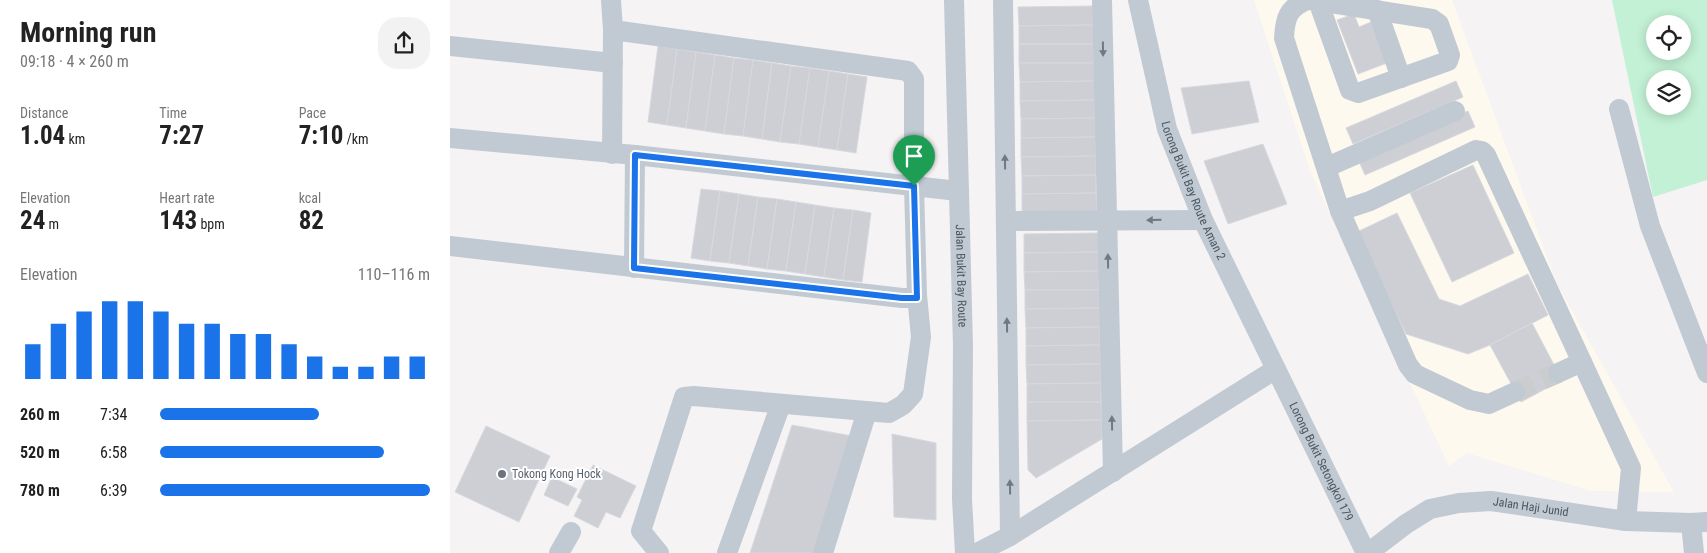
<!DOCTYPE html>
<meta charset="utf-8">
<style>
body{margin:0;font-family:"Roboto Condensed",sans-serif;background:#f2f2f2;color:#222;height:100vh;display:flex;flex-direction:column;font-size:19px;white-space:nowrap}
*{box-sizing:border-box;margin:0}
p{font-size:16px;color:#767676}
.icon{flex:none;width:28px;height:28px;fill:none;stroke:currentColor;stroke-width:2;stroke-linecap:round;stroke-linejoin:round}
.map{position:relative;flex:1;overflow:hidden}
.sheet{display:flex;flex-direction:column;background:#fff;width:450px}
.sheet>*{flex:none}
.fabs{position:absolute;left:1196px;top:15px;display:grid;gap:10px}
.fabs a{display:grid;place-items:center;width:45px;height:45px;border-radius:50%;background:#fff;box-shadow:0 2px 12px #0003;font-size:25px}
.pin{position:absolute;display:grid;place-items:center;width:42px;height:42px;color:#fff;margin:-51px -21px;border-radius:50% 50% 50% 0;rotate:-45deg;box-shadow:0 0 5px #0007}
.pin .icon{rotate:45deg}
.round{display:grid;place-items:center;flex:none;width:52px;height:52px;border-radius:20px;background:#f2f2f2}
.headline{display:flex;align-items:center;justify-content:space-between;height:85px;padding:0 20px}
h1{font-size:28px;font-weight:700;line-height:38px}
.metrics{display:grid;grid-template-columns:repeat(3,1fr);gap:8px;height:85px;padding:5px 20px}
.metrics div{display:grid;align-content:center}
.metrics b{font-size:25px;font-weight:700}
.metrics small{font-size:14px;font-weight:400}
.metrics p{font-size:14px}
.chart{height:140px;padding:10px 20px}
.chart p{display:flex;justify-content:space-between}
.chart svg{width:100%;height:90px;margin-top:5px;stroke:#1a73e8;stroke-width:6}
ul{padding:0 20px;list-style:none;font-size:16px}
li{display:grid;grid-template-columns:80px 60px 1fr;align-items:center;height:38px}
li i{height:12px;border-radius:6px;background:#1a73e8}
main{display:flex;flex:1;min-height:0}
.map>svg:first-child{display:block}
.commercial{fill:#fdf9ef}
.green{fill:#c3f1d5;fill-rule:evenodd}
.building{fill:#cdcfd5;stroke:#d7d9de}
.lines{fill:none;stroke-linecap:round;stroke-linejoin:round}
.minor-tunnel{stroke:#caccce;stroke-width:20;stroke-dasharray:20 10;stroke-linecap:butt}
.minor{stroke:#c1cad2;stroke-width:20}
.oneway{fill:#6e7983}
.route-casing{stroke:#fff;stroke-width:10}
.route{stroke:#1a73e8;stroke-width:6}
.worship-dot{fill:#6b7280;stroke:#fff;stroke-width:2}
.labels{text-anchor:middle;dominant-baseline:central;stroke-width:4;stroke-linejoin:round;paint-order:stroke}
.street-label{font-size:12px;fill:#4a5661;stroke:#fff}
.worship-label{font-size:12px;fill:#5b616d;stroke:#fff;text-anchor:start}
</style>
<main>
<section class="sheet">
<div class="headline"><div><h1>Morning run</h1><p>09:18 · 4 × 260 m</p></div><a class="round"><svg class="icon" aria-label="share" viewBox="0 0 24 24"><path d="M12 15V3M7 8l5-5 5 5M5 13v7h14v-7"/></svg></a></div>
<div class="metrics">
<div><p>Distance</p><b>1.04<small> km</small></b></div>
<div><p>Time</p><b>7:27</b></div>
<div><p>Pace</p><b>7:10<small> /km</small></b></div>
</div>
<div class="metrics">
<div><p>Elevation</p><b>24<small> m</small></b></div>
<div><p>Heart rate</p><b>143<small> bpm</small></b></div>
<div><p>kcal</p><b>82</b></div>
</div>
<div class="chart"><p><span>Elevation</span>110–116 m</p>
<svg viewBox="0 0 160 44" preserveAspectRatio="none"><path d="M5 44V27M15 44V17M25 44V11M35 44V6M45 44V6M55 44V11M65 44V17M75 44V17M85 44V22M95 44V22M105 44V27M115 44V33M125 44V38M135 44V38M145 44V33M155 44V33"/></svg>
</div>
<ul>
<li><b>260 m</b>7:34<i style="width:59%"></i></li>
<li><b>520 m</b>6:58<i style="width:83%"></i></li>
<li><b>780 m</b>6:39<i style="width:100%"></i></li>
</ul>
</section>
<div class="map">
<svg width="1257" height="553" viewBox="0 0 1257 553">
<rect width="100%" height="100%" fill="#f5f3f3"/>
<path class="commercial" d="M804 0H1002L1107 284 1224 492 1141 491 1017 453 999 466 860 171Z"/>
<path class="green" d="M1162 0H1257V180L1203 197ZM1205 24H1232V51H1205ZM1205 79H1232V106H1205Z"/>
<g class="building">
<path d="M643 6V25L569 26 568 7Z"/>
<path d="M904 14 909 27 921 22 937 63 908 74 887 20Z"/>
<path d="M643 25 644 44H569V26Z"/>
<rect x="569" y="44" width="75" height="19"/>
<path d="M208 46 227 49 217 125 198 122Z"/>
<path d="M227 49 246 52 236 128 217 125Z"/>
<path d="M246 52 265 55 255 131 236 128Z"/>
<path d="M265 55 284 58 274 134 255 131Z"/>
<path d="M284 58 303 60 293 136 274 134Z"/>
<path d="M303 60 322 63 312 139 293 136Z"/>
<path d="M322 63 341 66 330 142 312 139Z"/>
<path d="M569 63H644L645 81 570 82Z"/>
<path d="M341 66 360 68 349 144 330 142Z"/>
<path d="M360 68 379 71 368 147 349 144Z"/>
<path d="M379 71 398 74 387 150 368 147Z"/>
<path d="M398 74 417 77 406 153 387 150Z"/>
<path d="M645 81V100L570 101V82Z"/>
<path d="M799 81 809 122 742 134 731 88Z"/>
<path d="M1006 81 1013 97 903 144 896 128Z"/>
<path d="M645 100V118L571 119 570 101Z"/>
<path d="M1018 111 1025 127 915 175 908 159Z"/>
<path d="M645 118 646 137 571 138V119Z"/>
<path d="M646 137V156L571 157V138Z"/>
<path d="M813 144 837 204 778 224 754 161Z"/>
<path d="M646 156V175L572 176 571 157Z"/>
<path d="M1023 165 1064 253 1002 282 960 193Z"/>
<path d="M646 175V193L572 194V176Z"/>
<path d="M251 189 270 191 260 261 241 258Z"/>
<path d="M270 191 289 194 279 263 260 261Z"/>
<path d="M646 193 647 212 572 213V194Z"/>
<path d="M289 194 308 197 298 266 279 263Z"/>
<path d="M308 197 327 199 317 269 298 266Z"/>
<path d="M327 199 346 202 336 271 317 269Z"/>
<path d="M346 202 365 205 355 274 336 271Z"/>
<path d="M365 205 384 208 374 277 355 274Z"/>
<path d="M384 208 403 210 393 280 374 277Z"/>
<path d="M403 210 421 213 412 282 393 280Z"/>
<path d="M947 213 989 299 1010 306 1078 274 1098 315 1040 345 1018 354 956 334 907 232Z"/>
<path d="M648 233 649 252 574 253V234Z"/>
<path d="M649 252V271L574 272V253Z"/>
<path d="M649 271V290H575L574 272Z"/>
<path d="M575 290H649L650 308 575 309Z"/>
<path d="M650 308V327L576 328 575 309Z"/>
<path d="M1082 323 1112 380 1071 402 1040 345Z"/>
<path d="M650 327V345L576 346V328Z"/>
<path d="M650 345 651 364 576 365V346Z"/>
<path d="M651 364V383L577 384 576 365Z"/>
<path d="M651 383V402H577V384Z"/>
<path d="M577 402H651L652 420 577 421Z"/>
<path d="M652 420V439L586 478 578 470 577 421Z"/>
<path d="M342 425 402 436 364 553H300Z"/>
<path d="M36 426 100 456 69 522 5 492Z"/>
<path d="M442 434 486 443V520L444 517Z"/>
<path d="M143 465 186 486 170 518 156 512 148 528 124 516 132 500 127 497Z"/>
<path d="M102 477 127 489 118 506 94 495Z"/>
</g>
<g class="lines">
<path class="minor-tunnel" d="M1065 392 1108 373"/>
<g class="minor">
<path d="M161 0 163 30 162 154"/>
<path id="s1" d="M504 0 513 346 512 499 515 553"/>
<path d="M553 0 560 536"/>
<path d="M652 0 663 472"/>
<path id="s2" d="M688 0 717 129 753 220 916 553"/>
<path d="M857 0C838 8 835 18 834 38L890 211 920 201 1026 150 1032 151 1036 155 1181 468 1176 521"/>
<path d="M859 0 868 1 982 19 989 24 1000 55 998 61 908 93 900 90 868 1"/>
<path d="M927 10 951 78"/>
<path d="M163 30 458 71 464 79V186L467 295 471 337 463 394 453 405 439 413 244 396 234 397 191 531 209 553"/>
<path d="M0 46 163 63"/>
<path d="M1169 109 1200 226 1257 373"/>
<path d="M0 138 185 155 508 191"/>
<path d="M877 167 1005 111"/>
<path d="M890 211 958 365 965 374 1020 400 1039 404 1065 392"/>
<path d="M556 221 753 220"/>
<path d="M0 246 452 298H467"/>
<path d="M184 268 185 155"/>
<path d="M1108 373 1132 362"/>
<path d="M1241 523 1244 553"/>
<path d="M109 553 121 532"/>
<path d="M277 553 331 404"/>
<path d="M373 553 417 411"/>
<path d="M527 553 560 536 826 369"/>
<path id="s3" d="M918 553 956 524 980 509 1009 503 1041 501 1176 521 1241 523 1257 522"/>
</g>
</g>
<defs><path id="oneway-solid" d="M-6-.8H1V-3.2L6.5 0L1 3.2V.8H-6Z" transform="scale(1.25)"/></defs>
<g class="oneway">
<use href="#oneway-solid" transform="translate(653 49) rotate(89)"/>
<use href="#oneway-solid" transform="translate(555 162) rotate(-91)"/>
<use href="#oneway-solid" transform="translate(704 220) rotate(179)"/>
<use href="#oneway-solid" transform="translate(658 261) rotate(-91)"/>
<use href="#oneway-solid" transform="translate(557 325) rotate(-91)"/>
<use href="#oneway-solid" transform="translate(662 423) rotate(-91)"/>
<use href="#oneway-solid" transform="translate(560 487) rotate(-91)"/>
</g>
<g class="lines">
<g class="route-casing">
<path id="route" d="M185 155 464 186 467 298H452L184 268Z"/>
</g>
<use href="#route" class="route"/>
</g>
<circle class="worship-dot" cx="52" cy="474" r="5"/>
<g class="labels">
<g class="street-label">
<text stroke="none"><textPath href="#s2" startOffset="199">Lorong Bukit Bay Route Aman 2</textPath></text>
<text stroke="none"><textPath href="#s1" startOffset="276">Jalan Bukit Bay Route</textPath></text>
<text stroke="none"><textPath href="#s2" startOffset="499">Lorong Bukit Setongkol 179</textPath></text>
<text stroke="none"><textPath href="#s3" startOffset="178">Jalan Haji Junid</textPath></text>
</g>
<g class="worship-label">
<text x="62" y="474">Tokong Kong Hock</text>
</g>
</g>
</svg>
<div class="fabs">
<a><svg class="icon" aria-label="locate" viewBox="0 0 24 24"><circle cx="12" cy="12" r="6"/><path d="M12 2v4M12 18v4M2 12h4M18 12h4"/></svg></a>
<a><svg class="icon" aria-label="layers" viewBox="0 0 24 24"><path d="M12 4l9 5-9 5-9-5zM3 14l9 5 9-5"/></svg></a>
</div>
<div class="pin" style="left:464px;top:186px;background:#1e9e55"><svg class="icon" aria-label="arrive" viewBox="0 0 24 24"><path d="M6 21V4h12l-3 4 3 4H6"/></svg></div>
</div>
</main>
